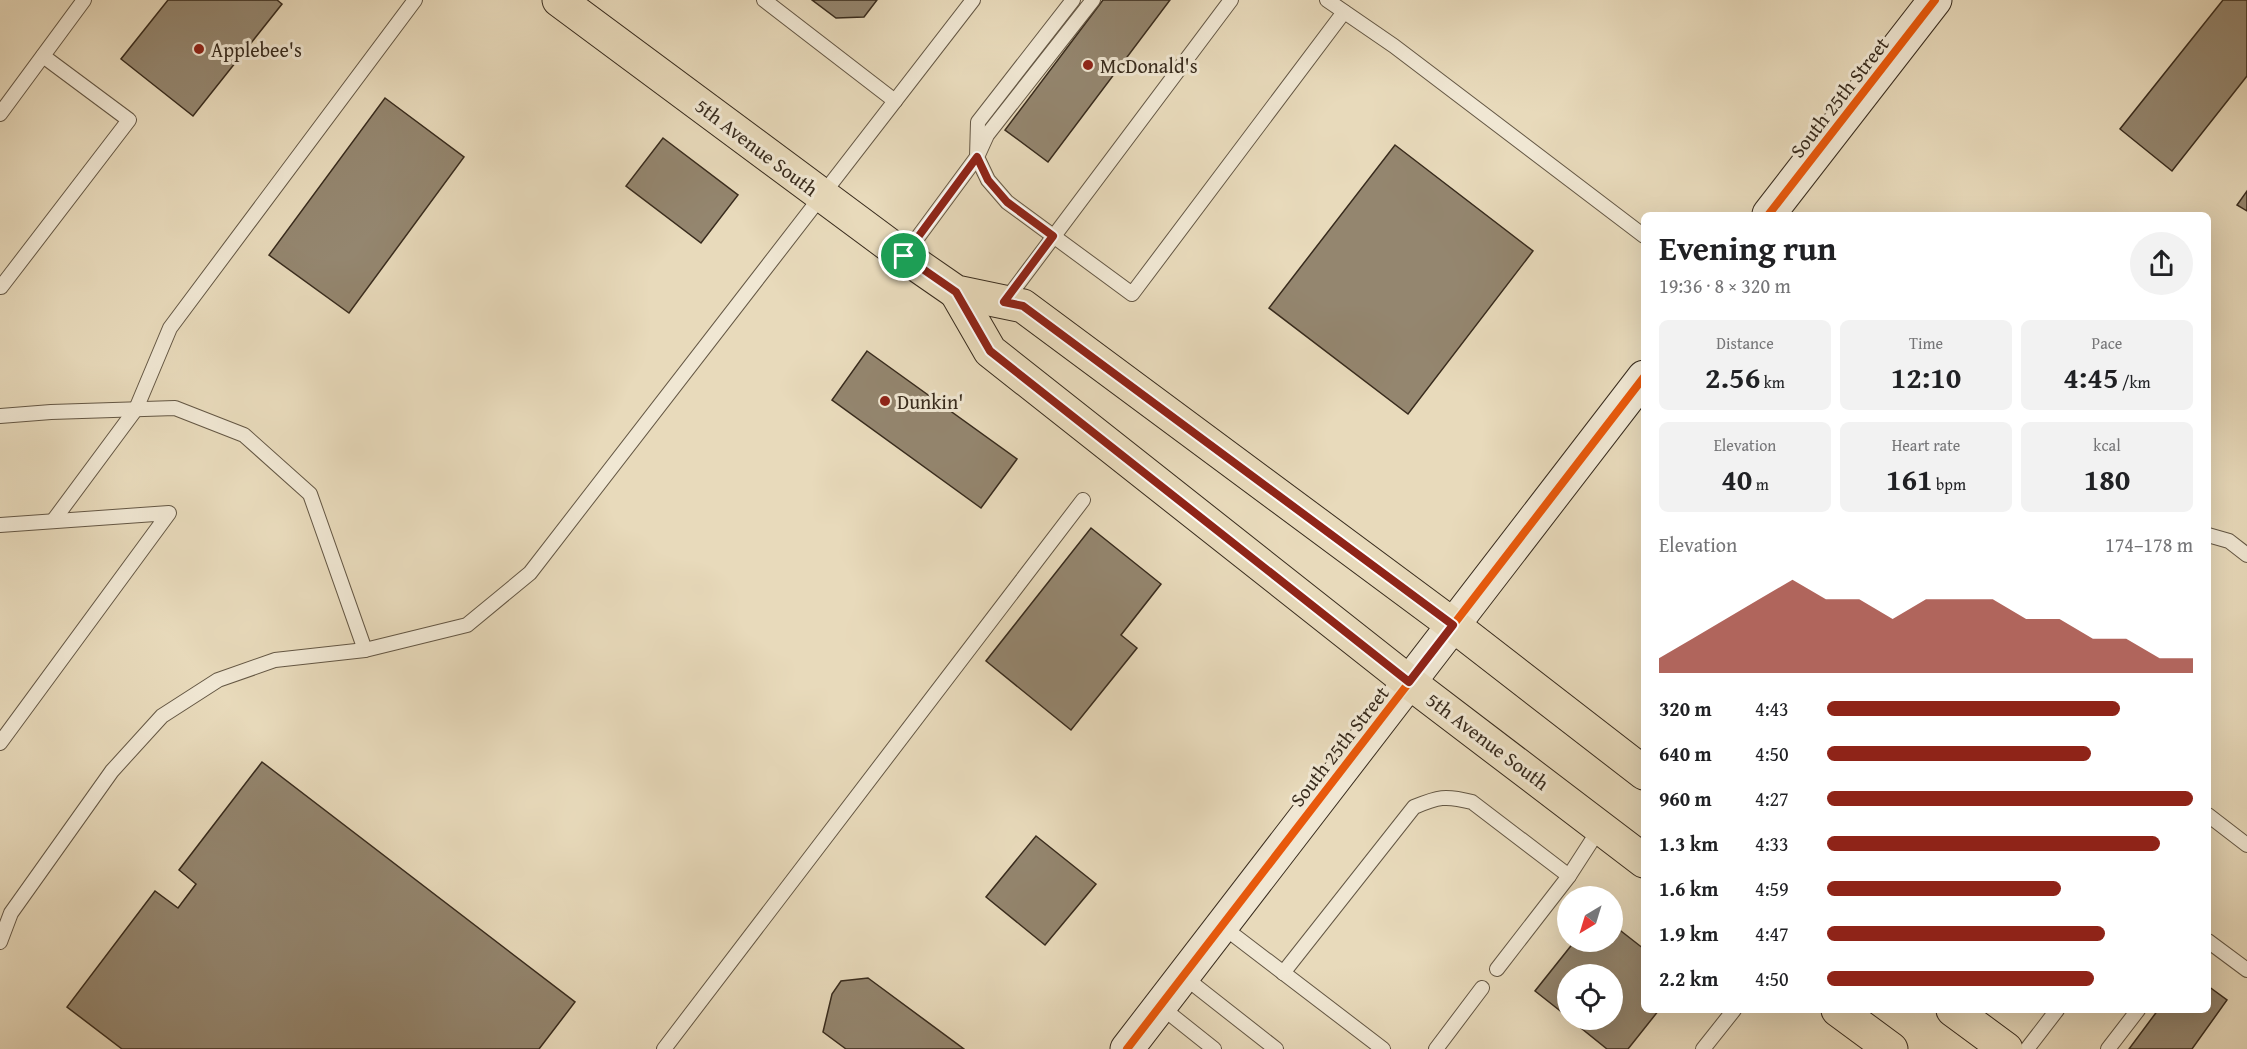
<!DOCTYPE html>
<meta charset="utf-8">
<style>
body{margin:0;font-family:"Gentium Book Plus",serif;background:#f2f2f2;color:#202124;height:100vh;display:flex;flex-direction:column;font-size:22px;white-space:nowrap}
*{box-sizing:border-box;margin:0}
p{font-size:20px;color:#757577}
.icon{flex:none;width:33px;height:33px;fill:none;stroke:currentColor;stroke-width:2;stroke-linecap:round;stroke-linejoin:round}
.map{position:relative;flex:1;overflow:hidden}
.drawer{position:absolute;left:1641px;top:212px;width:570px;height:801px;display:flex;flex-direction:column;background:#fff;border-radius:9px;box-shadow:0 6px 24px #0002}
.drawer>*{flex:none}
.needle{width:39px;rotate:218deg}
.fabs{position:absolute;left:1557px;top:886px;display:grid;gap:12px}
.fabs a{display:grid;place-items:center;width:66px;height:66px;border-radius:50%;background:#fff;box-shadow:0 6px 24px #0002;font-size:30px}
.pin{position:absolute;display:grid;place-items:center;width:51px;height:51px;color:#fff;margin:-26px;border:3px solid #fff;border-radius:50%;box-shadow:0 2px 6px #0007}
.round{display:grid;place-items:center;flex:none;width:63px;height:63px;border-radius:32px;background:#f2f2f2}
.headline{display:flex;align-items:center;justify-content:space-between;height:102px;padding:0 18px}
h1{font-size:33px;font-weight:700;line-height:45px}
.figures{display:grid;grid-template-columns:repeat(3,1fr);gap:9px;height:102px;padding:6px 18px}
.figures div{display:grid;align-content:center;border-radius:9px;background:#f2f2f2;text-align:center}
.figures b{font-size:30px;font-weight:700}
.figures small{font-size:16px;font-weight:400}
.figures p{font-size:16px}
.chart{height:168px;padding:12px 18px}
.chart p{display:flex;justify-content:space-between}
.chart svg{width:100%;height:108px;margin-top:6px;fill:#8f2418;opacity:.7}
ul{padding:0 18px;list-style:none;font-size:20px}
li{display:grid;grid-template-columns:96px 72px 1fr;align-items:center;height:45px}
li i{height:15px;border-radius:8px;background:#8f2418}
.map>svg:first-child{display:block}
.building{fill:#94866f;stroke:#382b1d;stroke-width:1.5}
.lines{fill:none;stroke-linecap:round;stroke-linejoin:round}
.lane-casing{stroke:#645744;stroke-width:16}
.secondary-casing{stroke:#382b1d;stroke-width:35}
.primary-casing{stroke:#382b1d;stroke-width:35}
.lane{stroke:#f0e7d3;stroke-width:14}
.secondary{stroke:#f0e7d3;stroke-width:33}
.primary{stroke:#e8dabb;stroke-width:33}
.cycleway-casing{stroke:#f0e7d3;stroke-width:11}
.cycleway{stroke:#e8590c;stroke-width:8}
.route-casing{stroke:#fff;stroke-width:12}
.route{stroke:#8f2418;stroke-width:8}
.poi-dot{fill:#8f2418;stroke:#f0e7d3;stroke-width:2}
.labels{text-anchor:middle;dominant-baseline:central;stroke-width:6;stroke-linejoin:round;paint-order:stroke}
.poi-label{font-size:20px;fill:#382b1d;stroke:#f0e7d3;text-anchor:start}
.street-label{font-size:20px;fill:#382b1d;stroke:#f0e7d3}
</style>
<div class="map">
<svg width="2247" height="1049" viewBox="0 0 2247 1049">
<rect width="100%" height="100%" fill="#e8dabb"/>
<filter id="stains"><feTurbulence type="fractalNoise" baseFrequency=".00333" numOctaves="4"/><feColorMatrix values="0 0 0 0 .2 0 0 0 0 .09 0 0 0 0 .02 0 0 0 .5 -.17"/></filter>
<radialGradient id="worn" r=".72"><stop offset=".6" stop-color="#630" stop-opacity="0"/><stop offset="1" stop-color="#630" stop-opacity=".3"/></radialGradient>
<g class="building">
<path d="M168 0H277L282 4 193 116 121 59Z"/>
<path d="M812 0H877L864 17 836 18Z"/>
<path d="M1103 0H1170L1048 162 1005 130Z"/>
<path d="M2223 0H2247V76L2172 171 2120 129Z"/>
<path d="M385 98 464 157 349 313 269 255Z"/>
<path d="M663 138 738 195 701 243 626 186Z"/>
<path d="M1395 145 1533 251 1408 414 1269 308Z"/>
<path d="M2247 191V211L2237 205Z"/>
<path d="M867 351 1017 459 981 508 832 400Z"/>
<path d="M1091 528 1161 584 1121 635 1137 648 1071 730 986 661Z"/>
<path d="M262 762 575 1002 539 1049H122L67 1007 155 891 178 908 196 884 179 870Z"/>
<path d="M1036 836 1096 884 1045 945 986 897Z"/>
<path d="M1612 924 1644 949V1010H1659L1628 1049H1607L1571 1020H1612V975H1568V1017L1535 991 1574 942H1612Z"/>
<path d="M868 978 964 1049H846L823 1032 832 994 841 981Z"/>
<path d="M2208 986 2227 1000 2192 1049H2129L2158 1010H2208Z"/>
</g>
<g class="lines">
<g class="lane-casing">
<g id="lane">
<path d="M764 0 895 101"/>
<path d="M1093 0 987 135 977 157 988 180 1007 202 1132 294 1344 12"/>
<path d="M1327 0 1394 46 1644 236"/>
<path d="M0 114 84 0"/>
<path d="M904 256 977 157 978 122 1073 0"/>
<path d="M0 286 1 287 129 120 43 56"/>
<path d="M1006 300 1231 0"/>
<path d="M0 416 51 412 175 408 244 435 310 494 365 650"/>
<path d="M53 521 136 409 170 328 415 0"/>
<path d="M0 525 169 513 0 743"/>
<path d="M2208 535 2229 541 2247 555"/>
<path d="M2208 815 2247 845"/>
<path d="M1222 926 1383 1049"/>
<path d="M2208 941 2247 970"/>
<path d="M0 942 11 913 112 771 162 716 218 680 275 660 365 650 467 625 530 573 973 0"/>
<path d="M1497 969 1569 876 1600 828"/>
<path d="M1283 973 1414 807C1438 797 1445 795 1472 802L1569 876"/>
<path d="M1183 976 1276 1049"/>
<path d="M1160 1006 1214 1049"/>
<path d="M664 1049 1083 500"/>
<path d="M1436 1049 1482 988"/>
<path d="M1703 1049 1734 1010"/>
<path d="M2027 1049 2057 1010"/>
<path d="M2108 1049 2138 1010"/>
</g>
</g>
<g class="secondary-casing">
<g id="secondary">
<path d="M1769 214 1935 0"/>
<path d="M1127 1049 1644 377"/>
</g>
</g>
<g class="primary-casing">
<g id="primary">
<path d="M559 0 904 256 956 292 1023 306 1453 625 1644 773"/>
<path d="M956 292 990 351 1409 682 1644 861"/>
<path d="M1838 1010 1891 1049"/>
<path d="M1953 1010 2006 1049"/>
</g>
</g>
<use href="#lane" class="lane"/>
<use href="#secondary" class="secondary"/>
<use href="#primary" class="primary"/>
<g class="cycleway-casing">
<g id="cycleway">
<path d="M1769 214 1935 0"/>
<path d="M1127 1049 1644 377"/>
</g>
</g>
<use href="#cycleway" class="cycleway"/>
</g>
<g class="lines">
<g class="route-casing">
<path id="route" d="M977 157 988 180 1007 202 1053 236 1004 302 1023 306 1453 625 1409 682 990 351 956 292 904 256Z"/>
</g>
<use href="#route" class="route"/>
</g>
<g class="poi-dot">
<circle cx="199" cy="49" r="6"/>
<circle cx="1088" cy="65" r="6"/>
<circle cx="885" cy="401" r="6"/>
</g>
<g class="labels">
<g class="poi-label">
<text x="211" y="49">Applebee's</text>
<text x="1100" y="65">McDonald's</text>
<text x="897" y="401">Dunkin'</text>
</g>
<g class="street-label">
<text transform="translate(1839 97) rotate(-52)">South 25th Street</text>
<text transform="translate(757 147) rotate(37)">5th Avenue South</text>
<text transform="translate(1488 741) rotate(37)">5th Avenue South</text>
<text transform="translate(1339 746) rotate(-52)">South 25th Street</text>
</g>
</g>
<rect width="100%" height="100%" filter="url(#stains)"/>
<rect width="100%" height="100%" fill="url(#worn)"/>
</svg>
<div class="fabs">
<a><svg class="needle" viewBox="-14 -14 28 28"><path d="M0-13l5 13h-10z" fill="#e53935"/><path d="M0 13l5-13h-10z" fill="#757577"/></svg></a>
<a><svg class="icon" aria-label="locate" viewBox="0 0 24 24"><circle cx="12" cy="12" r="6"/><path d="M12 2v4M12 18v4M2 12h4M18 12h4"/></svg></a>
</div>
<div class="pin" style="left:904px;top:256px;background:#1e9e55"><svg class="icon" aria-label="arrive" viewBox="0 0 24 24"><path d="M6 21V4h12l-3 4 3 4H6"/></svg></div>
<section class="drawer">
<div class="headline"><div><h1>Evening run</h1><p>19:36 · 8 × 320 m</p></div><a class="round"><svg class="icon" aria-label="share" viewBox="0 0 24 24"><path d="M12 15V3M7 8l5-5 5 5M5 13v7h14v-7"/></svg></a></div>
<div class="figures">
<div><p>Distance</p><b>2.56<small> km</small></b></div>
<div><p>Time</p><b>12:10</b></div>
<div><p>Pace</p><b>4:45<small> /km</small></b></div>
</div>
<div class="figures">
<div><p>Elevation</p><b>40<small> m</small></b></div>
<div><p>Heart rate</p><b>161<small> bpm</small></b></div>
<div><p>kcal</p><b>180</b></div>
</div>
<div class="chart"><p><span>Elevation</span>174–178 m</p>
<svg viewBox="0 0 160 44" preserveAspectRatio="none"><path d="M0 44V38L10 30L20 22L30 14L40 6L50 14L60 14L70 22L80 14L90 14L100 14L110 22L120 22L130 30L140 30L150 38L160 38V44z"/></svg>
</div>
<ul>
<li><b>320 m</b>4:43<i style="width:80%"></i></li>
<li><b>640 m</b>4:50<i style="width:72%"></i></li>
<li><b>960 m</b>4:27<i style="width:100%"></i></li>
<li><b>1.3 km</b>4:33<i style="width:91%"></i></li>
<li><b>1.6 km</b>4:59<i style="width:64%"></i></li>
<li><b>1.9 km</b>4:47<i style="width:76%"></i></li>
<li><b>2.2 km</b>4:50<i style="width:73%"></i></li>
</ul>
</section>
</div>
